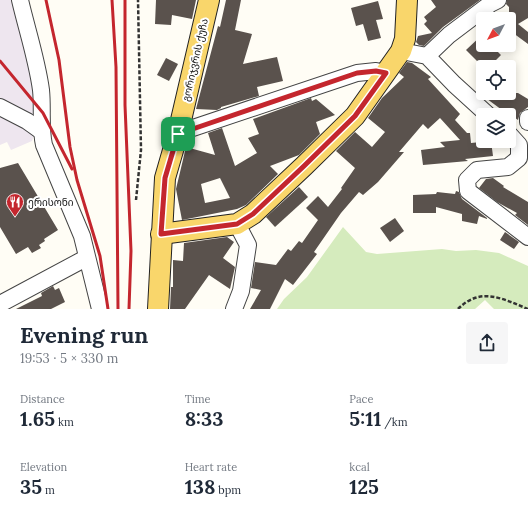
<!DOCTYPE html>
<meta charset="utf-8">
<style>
body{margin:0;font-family:Lora,"Noto Sans Georgian",serif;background:#f6f6f7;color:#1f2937;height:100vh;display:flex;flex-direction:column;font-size:15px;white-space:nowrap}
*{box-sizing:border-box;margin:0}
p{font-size:13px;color:#747a83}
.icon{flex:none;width:22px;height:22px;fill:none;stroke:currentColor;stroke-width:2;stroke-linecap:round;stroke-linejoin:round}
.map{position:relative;height:309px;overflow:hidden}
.panel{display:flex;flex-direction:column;background:#fff;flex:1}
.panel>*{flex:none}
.needle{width:26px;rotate:229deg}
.buttons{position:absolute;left:476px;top:12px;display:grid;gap:8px}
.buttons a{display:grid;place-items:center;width:40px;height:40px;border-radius:4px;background:#fff;box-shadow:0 2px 10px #0003;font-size:20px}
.pin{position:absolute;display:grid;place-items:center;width:34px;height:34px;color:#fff;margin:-17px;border-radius:8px;box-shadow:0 2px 6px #0006}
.round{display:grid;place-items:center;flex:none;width:42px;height:42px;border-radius:4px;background:#f6f6f7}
.head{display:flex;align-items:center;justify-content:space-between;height:68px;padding:0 20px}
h1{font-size:22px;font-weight:700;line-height:30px}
.figures{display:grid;grid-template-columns:repeat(3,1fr);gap:6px;height:68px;padding:4px 20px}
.figures div{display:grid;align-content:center}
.figures b{font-size:20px;font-weight:700}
.figures small{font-size:11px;font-weight:400}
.figures p{font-size:11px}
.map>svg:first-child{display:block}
.industrial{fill:#eee6ef}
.green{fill:#d5ebbd}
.building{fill:#5a524d;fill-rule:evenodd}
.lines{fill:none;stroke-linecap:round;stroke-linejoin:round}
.minor-casing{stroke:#444;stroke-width:18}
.major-casing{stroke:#222;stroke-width:22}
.path{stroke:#333;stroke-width:2.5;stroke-dasharray:4 2;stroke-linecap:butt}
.minor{stroke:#fff;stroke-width:16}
.major{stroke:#f9d66b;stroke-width:20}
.rail{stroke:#c4262e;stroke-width:3}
.route-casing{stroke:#fff;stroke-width:8}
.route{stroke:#c4262e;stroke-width:5}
.labels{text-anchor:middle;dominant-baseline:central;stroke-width:4;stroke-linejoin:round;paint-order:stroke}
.street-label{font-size:10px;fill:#111;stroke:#fff}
.poi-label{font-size:10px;fill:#111;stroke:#fff;text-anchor:start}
</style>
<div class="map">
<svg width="528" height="309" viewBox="0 0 528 309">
<rect width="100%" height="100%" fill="#fffdf5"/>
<path class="industrial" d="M0 0H18L40 117 32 141 11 150 7 142 0 145Z"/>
<path class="green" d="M343 227 366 252 377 254 442 249 456 251 476 250 499 253 528 266V309H494L485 300 475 309H277L284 299 307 277Z"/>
<g class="building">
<path d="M156 0H196L192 19 172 15 171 25 155 24Z"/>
<path d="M226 0H241L235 30 252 34 243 64 277 57 283 81 257 87 259 96 221 107V108L217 110 196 109 218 26 220 27Z"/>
<path d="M431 0H480L443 27 424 46 419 45 416 42 418 36 432 33 424 24 427 21 424 17 436 7Z"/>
<path d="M507 0H528V18L518 24 528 32V44L509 30V19H501L505 14 509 17V7L506 4Z"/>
<path d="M378 1 383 19 376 20 381 38 368 41 363 24 356 26 351 8Z"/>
<path d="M483 34V45H491L501 55 489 67H483L466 50Z"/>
<path d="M166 58 178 64 169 81 157 75Z"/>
<path d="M407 62 412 63 431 77 428 79 460 114 455 120 467 133H470L471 143 491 141 493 156 465 159 468 161 423 165 421 150 445 147 440 142 460 140 440 118 428 129 423 124 399 152H404L378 182 363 195 359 192 341 213 314 252 317 254 293 285 285 279 270 309H250L261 290 251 288 255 262 276 265 288 249 291 251 299 241 302 243 318 220 306 208 318 196 328 207 342 189 341 188 355 168 336 151 355 132 372 147 385 132 368 118 382 98 404 77 399 73Z"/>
<path d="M479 93H518L528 99V107L520 113 518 120 511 115H497L502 110Z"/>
<path d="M311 98 312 101 316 99 335 115 316 122 320 134 299 155 270 166 278 174 246 205 237 209 182 220 176 189 186 147 215 155 208 133 222 128 235 166 257 153 248 138 259 134 253 119ZM220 178 230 198 205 203 201 184Z"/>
<path d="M18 163 58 230 44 239 45 241 39 245 41 248 32 253 28 247 16 254 0 227V168Z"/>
<path d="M493 178 504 186 503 187 528 202V225L515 215 517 213 497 202 479 188 486 179Z"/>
<path d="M299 187 308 197 275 227 266 217Z"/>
<path d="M456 191 459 192 462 199 487 218V219L479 216 477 224 462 221V214L436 207V213H413V195L436 194 437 192 455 194Z"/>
<path d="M395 218 404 231 390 242 380 228Z"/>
<path d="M505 232 519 242 514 249 500 240Z"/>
<path d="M227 237 234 242 223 258 235 267 230 289 209 275 185 309H170L171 287H173V260L183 261 184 243Z"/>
<path d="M53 286 55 290 59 288 65 302 51 309H16L42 296 41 293Z"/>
</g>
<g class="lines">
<g class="minor-casing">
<g id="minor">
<path d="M20 0C27 30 37 60 41 90 43 109 40 127 44 145L82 236 100 309"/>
<path d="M401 51 427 56 454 84 488 115"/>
<path d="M427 56 449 35 490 4 498 0"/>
<path d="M0 107 27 121 41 131"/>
<path d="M528 118V122"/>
<path d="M178 133 357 73 376 71 386 73"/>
<path d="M509 134 519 145V158L508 167 477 170 467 180 468 191 528 237"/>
<path d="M0 304 86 258"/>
<path d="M234 309 241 291 248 245 237 224"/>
</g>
</g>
<g class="major-casing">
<g id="major">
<path d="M161 234 237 224 253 214 304 166 355 116 401 51 405 39 407 0"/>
<path d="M158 309 165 178 178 133 209 0"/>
</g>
</g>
<g class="path">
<path d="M136 200 141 150 138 0"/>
<path d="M458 309C481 286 503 299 528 309"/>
</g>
<use href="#minor" class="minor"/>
<use href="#major" class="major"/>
<g class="rail">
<path d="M46 0 59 60 70 147 77 180 100 256 108 309"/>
<path d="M112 0 116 67 118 309"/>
<path d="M125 0V105L131 251 129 309"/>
<path d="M0 61 43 113 72 169"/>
</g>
</g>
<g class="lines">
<g class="route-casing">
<path id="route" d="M376 71 386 73 355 116 304 166 253 214 237 224 161 234 165 178 178 134 357 73Z"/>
</g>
<use href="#route" class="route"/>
</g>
<defs>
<g id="restaurant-pin" transform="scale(0.9)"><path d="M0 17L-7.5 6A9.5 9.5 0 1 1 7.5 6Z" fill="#c4262e" stroke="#fff"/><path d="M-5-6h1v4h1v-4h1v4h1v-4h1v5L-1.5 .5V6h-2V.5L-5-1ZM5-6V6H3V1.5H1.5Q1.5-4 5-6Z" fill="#fff"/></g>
</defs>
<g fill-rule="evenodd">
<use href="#restaurant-pin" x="15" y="202"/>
</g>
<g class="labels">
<g class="street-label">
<text transform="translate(195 60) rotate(-77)">გორიჯვრის ქუჩა</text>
</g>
<g class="poi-label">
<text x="28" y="202">ერისონი</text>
</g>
</g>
</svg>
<div class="buttons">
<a><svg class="needle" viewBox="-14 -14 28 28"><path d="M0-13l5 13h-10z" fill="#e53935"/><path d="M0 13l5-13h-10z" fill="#747a83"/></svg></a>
<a><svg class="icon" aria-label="locate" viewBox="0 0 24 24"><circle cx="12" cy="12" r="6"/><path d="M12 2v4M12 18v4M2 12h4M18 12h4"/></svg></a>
<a><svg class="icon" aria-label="layers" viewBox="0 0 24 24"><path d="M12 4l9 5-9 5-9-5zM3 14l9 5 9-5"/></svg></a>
</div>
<div class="pin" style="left:178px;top:134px;background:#1e9e55"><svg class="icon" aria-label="arrive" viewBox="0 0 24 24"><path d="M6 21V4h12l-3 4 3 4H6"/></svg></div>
</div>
<section class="panel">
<div class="head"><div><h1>Evening run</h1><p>19:53 · 5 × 330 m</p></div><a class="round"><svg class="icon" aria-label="share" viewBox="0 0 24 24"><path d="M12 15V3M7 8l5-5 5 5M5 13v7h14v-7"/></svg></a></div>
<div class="figures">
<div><p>Distance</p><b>1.65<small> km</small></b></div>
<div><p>Time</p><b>8:33</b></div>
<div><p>Pace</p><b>5:11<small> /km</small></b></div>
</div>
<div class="figures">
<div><p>Elevation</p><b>35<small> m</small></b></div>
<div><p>Heart rate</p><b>138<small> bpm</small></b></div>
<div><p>kcal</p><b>125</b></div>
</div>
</section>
